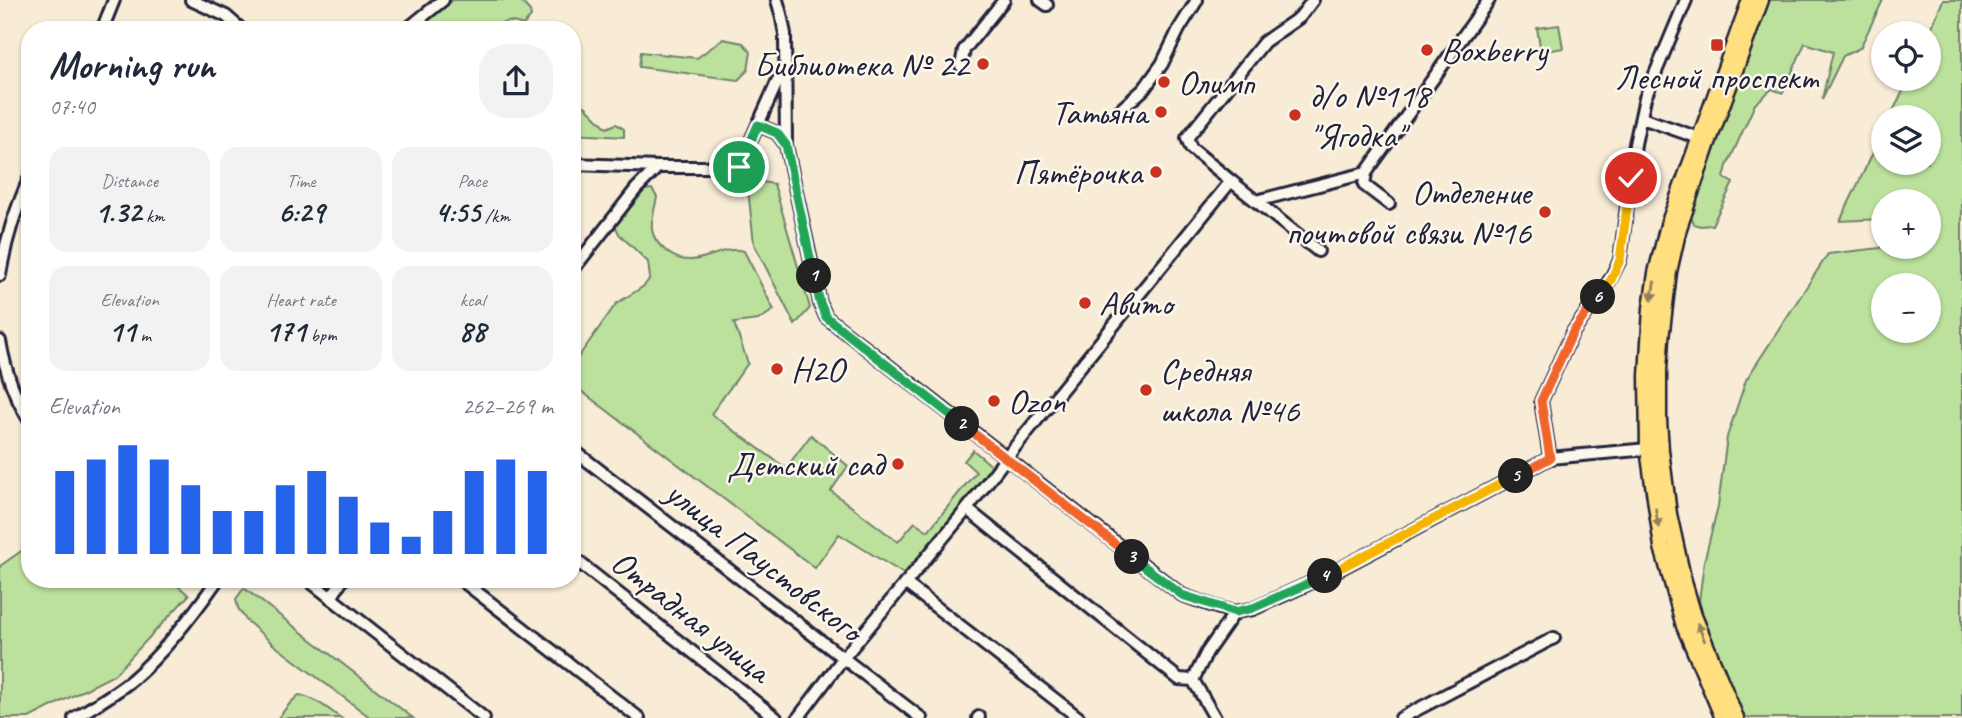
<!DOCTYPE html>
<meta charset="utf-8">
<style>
body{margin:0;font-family:Caveat,sans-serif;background:#f2f2f3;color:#1f2937;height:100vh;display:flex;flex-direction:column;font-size:26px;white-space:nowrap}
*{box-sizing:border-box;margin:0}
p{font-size:23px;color:#747a83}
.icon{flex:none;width:38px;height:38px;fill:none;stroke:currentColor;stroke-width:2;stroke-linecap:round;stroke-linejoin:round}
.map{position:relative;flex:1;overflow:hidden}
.details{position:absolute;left:21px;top:21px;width:560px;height:567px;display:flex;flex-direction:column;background:#fff;border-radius:28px;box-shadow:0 2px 5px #0004}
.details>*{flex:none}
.tools{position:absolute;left:1871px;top:21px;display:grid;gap:14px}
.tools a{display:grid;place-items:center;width:70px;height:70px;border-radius:50%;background:#fff;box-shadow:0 2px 5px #0004;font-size:35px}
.pin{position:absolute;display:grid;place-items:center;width:60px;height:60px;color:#fff;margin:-30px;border:4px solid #fff;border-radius:50%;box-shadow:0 2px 7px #0007}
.km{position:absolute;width:35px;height:35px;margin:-18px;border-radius:50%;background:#222;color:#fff;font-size:19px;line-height:35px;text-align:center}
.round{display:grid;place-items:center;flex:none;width:74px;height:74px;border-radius:28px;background:#f2f2f3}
.summary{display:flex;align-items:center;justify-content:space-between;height:119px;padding:0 28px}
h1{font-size:38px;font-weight:600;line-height:52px}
.stats{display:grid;grid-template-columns:repeat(3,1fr);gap:10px;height:119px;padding:7px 28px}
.stats div{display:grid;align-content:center;border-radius:18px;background:#f2f2f3;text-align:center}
.stats b{font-size:30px;font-weight:600}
.stats small{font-size:19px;font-weight:400}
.stats p{font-size:19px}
.chart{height:196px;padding:14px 28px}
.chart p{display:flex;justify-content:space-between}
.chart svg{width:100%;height:126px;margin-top:7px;stroke:#2563eb;stroke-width:6}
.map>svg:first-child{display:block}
.green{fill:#bce19c;stroke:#6f826c;stroke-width:2;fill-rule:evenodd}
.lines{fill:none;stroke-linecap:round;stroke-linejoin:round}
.minor-casing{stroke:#22223b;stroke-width:16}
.major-casing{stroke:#22223b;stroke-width:19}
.minor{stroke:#fbf7ec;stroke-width:10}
.major{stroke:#ffdf80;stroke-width:14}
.oneway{fill:#90805e}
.split-1-casing{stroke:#fff;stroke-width:14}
.split-2-casing{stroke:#fff;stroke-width:14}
.split-3-casing{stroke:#fff;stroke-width:14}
.split-4-casing{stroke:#fff;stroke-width:14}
.split-5-casing{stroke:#fff;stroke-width:14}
.split-6-casing{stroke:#fff;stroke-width:14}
.split-7-casing{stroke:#fff;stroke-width:14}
.split-1{stroke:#22a559;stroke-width:9}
.split-2{stroke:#22a559;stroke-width:9}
.split-3{stroke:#f0652b;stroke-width:9}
.split-4{stroke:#22a559;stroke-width:9}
.split-5{stroke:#f5b400;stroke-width:9}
.split-6{stroke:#f0652b;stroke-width:9}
.split-7{stroke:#f5b400;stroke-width:9}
.poi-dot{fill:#c8321e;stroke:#fbf7ec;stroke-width:2.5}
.labels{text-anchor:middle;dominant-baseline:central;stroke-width:5;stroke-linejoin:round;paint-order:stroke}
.poi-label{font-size:35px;fill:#22223b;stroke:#fbf7ec;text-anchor:start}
.street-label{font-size:35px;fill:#22223b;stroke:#fbf7ec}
</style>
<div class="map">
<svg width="1962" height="718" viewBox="0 0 1962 718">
<rect width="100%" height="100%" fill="#f8ecd6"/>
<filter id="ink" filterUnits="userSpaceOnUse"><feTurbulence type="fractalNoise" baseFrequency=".0143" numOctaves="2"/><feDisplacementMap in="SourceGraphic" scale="14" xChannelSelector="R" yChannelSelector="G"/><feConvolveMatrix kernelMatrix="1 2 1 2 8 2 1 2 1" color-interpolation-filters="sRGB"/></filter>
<g filter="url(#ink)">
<g class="green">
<path d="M452 0H520L530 11 531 17 523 25C497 16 504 29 486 30 466 31 445 30 424 30L422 23 438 13Z"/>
<path d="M1767 0H1883L1860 48 1843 56 1822 99 1833 52 1805 43 1783 93 1772 89 1755 104 1727 166 1724 178 1733 183 1712 225 1700 226 1694 224 1688 211Z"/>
<path d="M1943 0H1962V718H1744L1717 657 1699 601 1704 562 1718 506 1727 437 1746 380 1828 254 1880 248 1883 246 1928 247V201H1883V219L1840 221 1883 132V163H1928V117H1890L1909 79H1928L1929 34ZM1883 285H1928V331H1883Z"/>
<path d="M1559 25 1563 48 1541 52 1537 28Z"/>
<path d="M723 39 743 43 751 52 748 70 738 80 639 67 641 52 697 58Z"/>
<path d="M572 106H585L607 128 616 124 624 129V137L572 134Z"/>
<path d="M747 180 774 184 810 308 795 325 754 244Z"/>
<path d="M652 189 657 197C653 219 644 233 666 251 694 275 719 243 744 251L774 310 758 320 734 323 748 363 711 414 786 468 811 435 848 466 831 491 898 542 915 522 928 531 976 472 964 461 973 450 993 467 904 574 839 534 815 568 572 384V366L616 304 644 286 650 278 648 262 619 234 615 225 645 190Z"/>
<path d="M30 545V579H169L189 595 114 675 29 718H0V566Z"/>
<path d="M244 588 413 718H371L274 645 246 620 238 608 236 599Z"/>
<path d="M299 695C315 698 328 709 341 718H278L291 702Z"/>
</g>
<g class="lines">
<g class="minor-casing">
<g id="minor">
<path d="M191 0 226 16 242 30"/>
<path d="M777 0 781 14 785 34 786 145 820 303 826 317 1182 595 1219 608 1235 612 1253 609 1330 574 1550 458 1648 449"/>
<path d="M1040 0 1047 5"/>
<path d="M102 30 114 0"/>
<path d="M406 30 443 0"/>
<path d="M961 66 964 50 1004 0"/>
<path d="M1118 112 1144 89 1162 64 1179 29 1197 0"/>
<path d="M1642 118 1699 138"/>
<path d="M758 125 777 133 786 145"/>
<path d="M572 164 658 167H739L783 69"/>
<path d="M1366 173 1364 185 1389 204"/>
<path d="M1231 181 1191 148 1187 138 1264 42 1300 17 1313 0"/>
<path d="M1256 201 1366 173 1489 0"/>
<path d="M572 271 636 189 658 167"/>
<path d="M0 275C6 238 15 211 30 177"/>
<path d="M0 341C5 370 14 397 30 421"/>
<path d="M572 449 921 718"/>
<path d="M1550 458 1541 401 1573 332 1610 280 1620 260 1635 144 1645 98 1686 0"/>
<path d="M967 509 1179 679 1193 680 1215 718"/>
<path d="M572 557 776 718"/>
<path d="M307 579 484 718"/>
<path d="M460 579 639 718"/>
<path d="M905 583 1079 718"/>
<path d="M331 598 343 579"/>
<path d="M1193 680 1207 652 1235 612"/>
<path d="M74 718C94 706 115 694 133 679 163 653 195 612 218 579"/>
<path d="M798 718 844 657 967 509 1006 458 1231 181 1318 251"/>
<path d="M978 718 979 717"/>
<path d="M1401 718 1554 638"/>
</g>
</g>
<g class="major-casing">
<g id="major">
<path d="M1723 718 1684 626 1662 547 1648 449 1647 376 1651 308 1656 273 1668 225 1750 0"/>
<path d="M1736 718 1694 616 1684 582 1669 514 1661 450 1659 420V370L1661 339 1669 272 1679 228 1708 143 1761 0"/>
</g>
</g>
<use href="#minor" class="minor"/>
<use href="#major" class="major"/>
</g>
<defs><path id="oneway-solid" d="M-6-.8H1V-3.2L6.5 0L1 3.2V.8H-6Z" transform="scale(1.75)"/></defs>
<g class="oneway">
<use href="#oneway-solid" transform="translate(1653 291) rotate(99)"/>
<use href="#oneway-solid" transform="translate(1657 518) rotate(81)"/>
<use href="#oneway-solid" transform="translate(1701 632) rotate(-112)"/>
</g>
</g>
<g class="lines" filter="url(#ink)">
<g class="split-1-casing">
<path id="split-1" d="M739 167 758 125 777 133 786 145 814 276"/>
</g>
<g class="split-2-casing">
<path id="split-2" d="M814 276 820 303 826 317 962 424"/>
</g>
<g class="split-3-casing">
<path id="split-3" d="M962 424 1132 557"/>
</g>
<g class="split-4-casing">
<path id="split-4" d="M1132 557 1182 595 1235 612 1253 608 1325 576"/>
</g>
<g class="split-5-casing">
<path id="split-5" d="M1325 576 1516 476"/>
</g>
<g class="split-6-casing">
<path id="split-6" d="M1516 476 1550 458 1541 401 1573 332 1598 297"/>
</g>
<g class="split-7-casing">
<path id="split-7" d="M1598 297 1611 280 1620 260 1631 178"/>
</g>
<use href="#split-1" class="split-1"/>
<use href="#split-2" class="split-2"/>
<use href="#split-3" class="split-3"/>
<use href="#split-4" class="split-4"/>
<use href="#split-5" class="split-5"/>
<use href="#split-6" class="split-6"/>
<use href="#split-7" class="split-7"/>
</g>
<g class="poi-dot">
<rect x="1710" y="38" width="14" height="14" rx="3.5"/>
<circle cx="1427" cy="50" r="7"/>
<circle cx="983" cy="64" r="7"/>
<circle cx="1164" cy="82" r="7"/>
<circle cx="1161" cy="112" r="7"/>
<circle cx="1295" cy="115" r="7"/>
<circle cx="1156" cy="172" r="7"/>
<circle cx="1545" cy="212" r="7"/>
<circle cx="1085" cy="303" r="7"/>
<circle cx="777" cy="369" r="7"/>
<circle cx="1146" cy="390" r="7"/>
<circle cx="994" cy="401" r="7"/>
<circle cx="898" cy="464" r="7"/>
</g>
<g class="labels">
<g class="poi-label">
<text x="1441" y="50">Boxberry</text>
<text x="969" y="64" text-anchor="end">Библиотека № 22</text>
<text x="1717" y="77" text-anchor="middle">Лесной проспект</text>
<text x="1178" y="82">Олимп</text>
<text x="1309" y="95">д/о №118<tspan x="1309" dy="40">"Ягодка"</tspan></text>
<text x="1147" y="112" text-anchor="end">Татьяна</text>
<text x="1142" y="172" text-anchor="end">Пятёрочка</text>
<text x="1531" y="192" text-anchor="end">Отделение<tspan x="1531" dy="40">почтовой связи №16</tspan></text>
<text x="1099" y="303">Авито</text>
<text x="791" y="369">H2O</text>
<text x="1160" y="370">Средняя<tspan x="1160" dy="40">школа №46</tspan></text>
<text x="1008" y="401">Ozon</text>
<text x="884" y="464" text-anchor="end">Детский сад</text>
</g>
<g class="street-label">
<text transform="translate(764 561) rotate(38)">улица Паустовского</text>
<text transform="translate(691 616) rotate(38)">Отрадная улица</text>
</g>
</g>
</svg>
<div class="tools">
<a><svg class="icon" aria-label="locate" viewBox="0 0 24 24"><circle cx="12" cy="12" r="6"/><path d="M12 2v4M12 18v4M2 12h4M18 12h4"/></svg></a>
<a><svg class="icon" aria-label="layers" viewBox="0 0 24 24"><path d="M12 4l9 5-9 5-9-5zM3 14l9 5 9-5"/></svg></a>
<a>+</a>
<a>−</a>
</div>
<div class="pin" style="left:739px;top:167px;background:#1e9e55"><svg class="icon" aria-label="arrive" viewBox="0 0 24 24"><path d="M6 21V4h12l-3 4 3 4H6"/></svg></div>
<div class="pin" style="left:1631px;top:178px;background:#d93025"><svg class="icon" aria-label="check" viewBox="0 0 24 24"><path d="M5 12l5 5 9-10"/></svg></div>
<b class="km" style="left:814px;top:276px">1</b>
<b class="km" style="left:962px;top:424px">2</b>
<b class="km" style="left:1132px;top:557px">3</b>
<b class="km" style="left:1325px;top:576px">4</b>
<b class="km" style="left:1516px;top:476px">5</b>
<b class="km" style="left:1598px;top:297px">6</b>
<section class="details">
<div class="summary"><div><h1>Morning run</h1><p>07:40</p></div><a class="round"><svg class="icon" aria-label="share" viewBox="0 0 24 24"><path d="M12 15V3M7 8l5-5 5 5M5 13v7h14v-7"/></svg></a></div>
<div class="stats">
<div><p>Distance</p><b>1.32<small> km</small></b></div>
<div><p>Time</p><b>6:29</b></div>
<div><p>Pace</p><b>4:55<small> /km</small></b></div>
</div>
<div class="stats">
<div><p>Elevation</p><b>11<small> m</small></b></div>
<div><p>Heart rate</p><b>171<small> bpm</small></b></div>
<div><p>kcal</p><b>88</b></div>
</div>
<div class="chart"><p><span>Elevation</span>262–269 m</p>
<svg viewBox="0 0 160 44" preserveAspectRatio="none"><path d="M5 44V15M15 44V11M25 44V6M35 44V11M45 44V20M55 44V29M65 44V29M75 44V20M85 44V15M95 44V24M105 44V33M115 44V38M125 44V29M135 44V15M145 44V11M155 44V15"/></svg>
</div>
</section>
</div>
